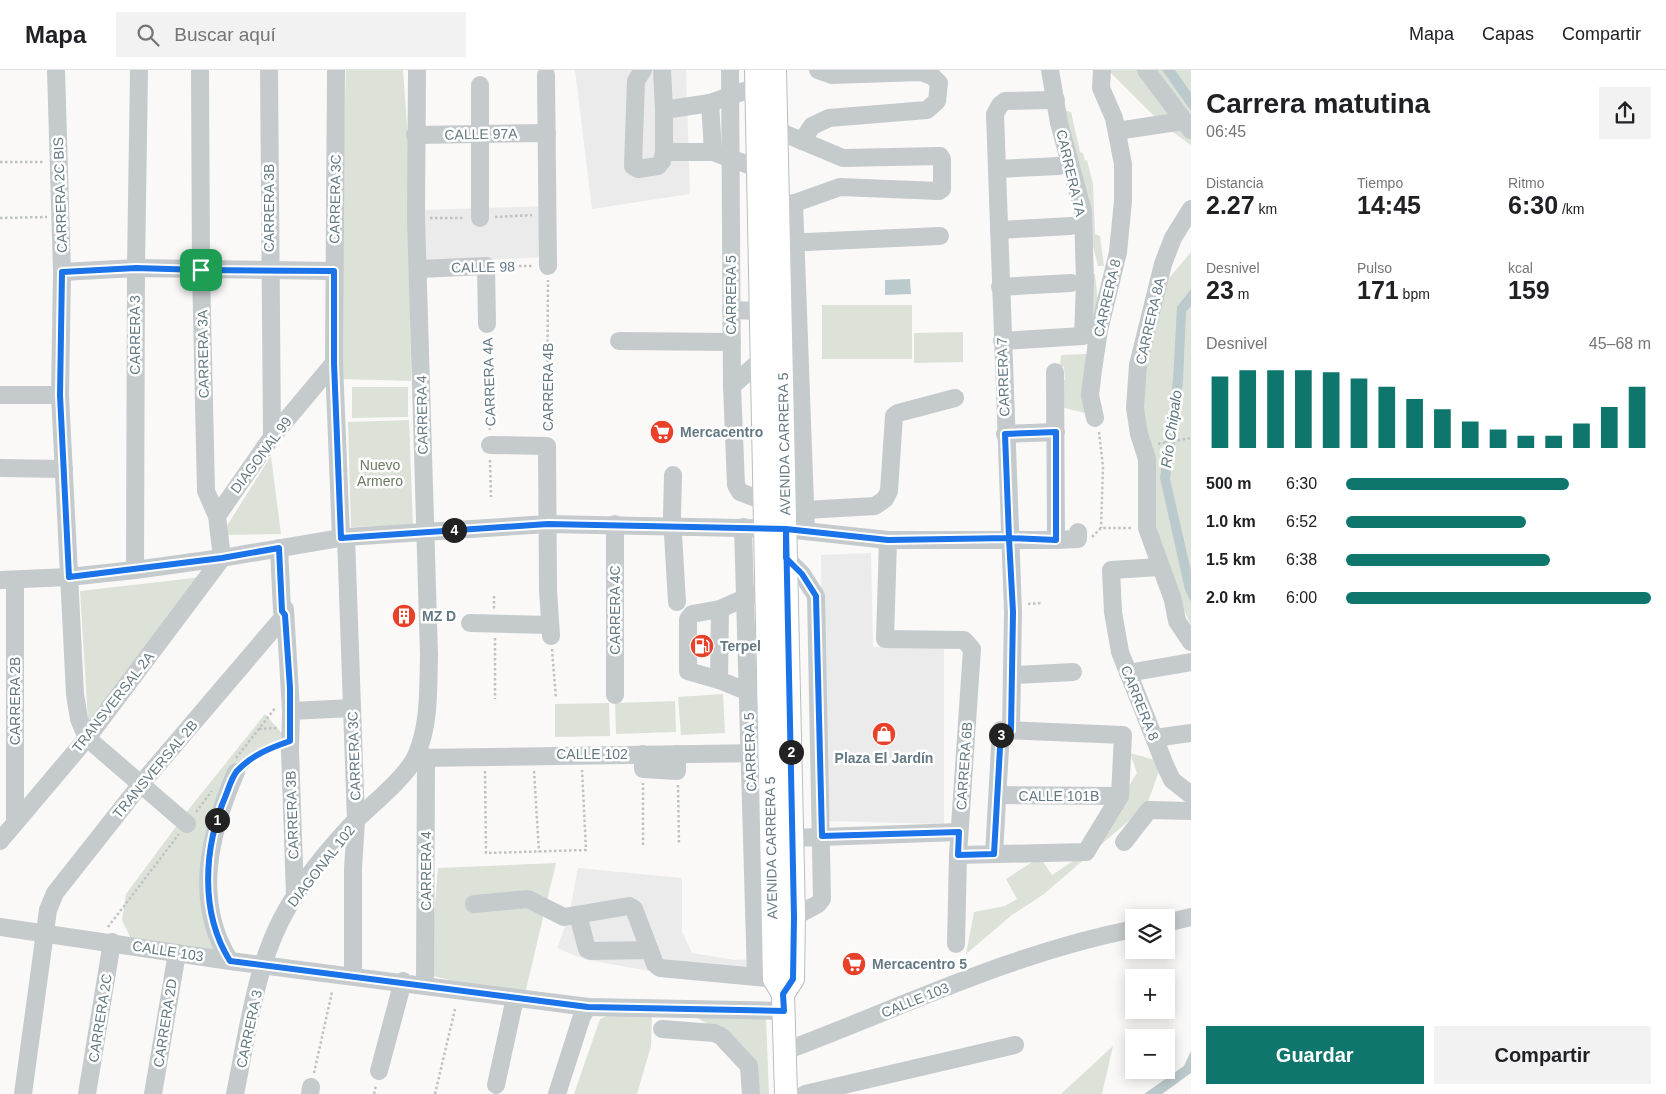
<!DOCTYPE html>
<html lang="es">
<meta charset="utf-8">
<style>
body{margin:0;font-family:Arial,sans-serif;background:#f2f2f2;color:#202124;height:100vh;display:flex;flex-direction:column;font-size:19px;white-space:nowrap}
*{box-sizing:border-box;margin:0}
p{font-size:16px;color:#757577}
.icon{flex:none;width:28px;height:28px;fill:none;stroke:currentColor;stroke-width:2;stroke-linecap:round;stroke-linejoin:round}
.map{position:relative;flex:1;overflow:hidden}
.sheet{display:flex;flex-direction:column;background:#fff;width:475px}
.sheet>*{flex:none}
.tools{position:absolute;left:1125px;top:839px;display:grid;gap:10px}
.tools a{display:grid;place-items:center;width:50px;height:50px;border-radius:0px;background:#fff;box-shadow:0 2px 12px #0003;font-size:25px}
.pin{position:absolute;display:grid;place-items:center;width:42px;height:42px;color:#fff;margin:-21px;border-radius:10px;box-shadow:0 2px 8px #0006}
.km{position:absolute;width:25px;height:25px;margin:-12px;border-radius:50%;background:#222;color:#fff;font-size:14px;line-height:25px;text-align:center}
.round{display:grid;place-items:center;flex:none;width:52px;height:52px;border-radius:0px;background:#f2f2f2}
.overview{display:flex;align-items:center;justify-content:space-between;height:85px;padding:0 15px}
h1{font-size:28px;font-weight:800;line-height:38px}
.metrics{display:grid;grid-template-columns:repeat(3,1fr);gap:8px;height:85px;padding:5px 15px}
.metrics div{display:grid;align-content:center}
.metrics b{font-size:25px;font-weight:800}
.metrics small{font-size:14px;font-weight:400}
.metrics p{font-size:14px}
.chart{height:140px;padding:10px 15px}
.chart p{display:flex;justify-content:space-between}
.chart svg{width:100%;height:90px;margin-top:5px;stroke:#0f766e;stroke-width:6}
.cta{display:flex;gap:10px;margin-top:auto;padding:10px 15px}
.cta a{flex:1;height:58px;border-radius:0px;background:#0f766e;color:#fff;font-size:20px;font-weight:800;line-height:58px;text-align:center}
.cta a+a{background:#f2f2f2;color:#202124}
ul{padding:0 15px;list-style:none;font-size:16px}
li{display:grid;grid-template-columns:80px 60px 1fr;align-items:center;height:38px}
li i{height:12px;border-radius:6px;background:#0f766e}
header{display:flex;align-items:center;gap:30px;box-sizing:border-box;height:70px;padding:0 25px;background:#fff;border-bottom:1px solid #e0e0e0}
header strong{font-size:24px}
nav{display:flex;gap:28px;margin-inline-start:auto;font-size:18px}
.search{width:350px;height:45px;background:#f2f2f2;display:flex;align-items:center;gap:12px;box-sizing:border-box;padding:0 18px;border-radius:0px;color:#757577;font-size:19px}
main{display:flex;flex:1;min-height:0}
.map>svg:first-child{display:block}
.built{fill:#eaebea}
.green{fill:#dce2d8}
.water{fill:#bbcacc}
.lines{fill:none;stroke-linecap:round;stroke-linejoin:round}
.major-casing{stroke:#b8bec0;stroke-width:24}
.path{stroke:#bfc2c4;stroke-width:2.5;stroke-dasharray:2.5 2.5;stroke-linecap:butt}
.minor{stroke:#c5cacd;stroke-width:18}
.major{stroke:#fff;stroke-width:22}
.route-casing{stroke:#fff;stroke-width:10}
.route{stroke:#1a73e8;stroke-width:6}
.labels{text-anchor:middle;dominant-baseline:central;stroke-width:5;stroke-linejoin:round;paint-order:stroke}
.street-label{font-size:14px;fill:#647983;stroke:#fff}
.poi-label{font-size:14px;font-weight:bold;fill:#647983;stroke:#fff;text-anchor:start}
.park-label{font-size:14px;fill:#6a7a63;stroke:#fff}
.water-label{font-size:15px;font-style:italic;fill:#5f787c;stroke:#fff}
</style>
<header>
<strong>Mapa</strong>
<div class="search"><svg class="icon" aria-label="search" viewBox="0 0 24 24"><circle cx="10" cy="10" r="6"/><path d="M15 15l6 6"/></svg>Buscar aquí</div>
<nav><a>Mapa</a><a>Capas</a><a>Compartir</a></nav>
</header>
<main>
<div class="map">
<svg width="1191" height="1024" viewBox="0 0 1191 1024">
<rect width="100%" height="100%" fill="#faf9f7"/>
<g class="built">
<path d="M575 0H686L690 124 592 139Z"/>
<path d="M547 136V187L418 193 420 140Z"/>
<path d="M871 483 873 577 944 576V754L825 751 821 485Z"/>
<path d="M578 798 682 808V862L692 883 735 890 753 889 750 909 666 904 583 889 557 878 569 846Z"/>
</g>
<g class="green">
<path d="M346 0H403L409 83 411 311 342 309V124Z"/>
<path d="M1108 0H1191V75L1163 55Z"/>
<path d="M1059 39 1071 42 1080 82 1083 83 1085 91 1087 90 1093 114 1095 164 1100 166 1104 196H1098Z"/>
<path d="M1191 182V555L1160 489 1144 430 1142 297 1160 219Z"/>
<path d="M1095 204 1098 232V346L1064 338 1062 318 1058 311 1065 310 1064 297 1060 296 1061 285 1087 284 1089 205Z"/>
<rect x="822" y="235" width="90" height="54"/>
<path d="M963 262V292L914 293V263Z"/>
<path d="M352 317H408V347L352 348Z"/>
<path d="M409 350 413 455 351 457 348 352Z"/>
<path d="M271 386 281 464 221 465Z"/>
<path d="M202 507 88 651 80 521Z"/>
<path d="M723 624 725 663 681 665 678 627Z"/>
<path d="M675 631 676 662 616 664 615 633Z"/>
<path d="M609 633 610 666 555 667V634Z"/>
<path d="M265 644 286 668 264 681 242 705 217 757 209 839 214 887 133 873 122 850 126 824 189 739Z"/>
<path d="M1130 683 1162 692 1147 735 1044 824 1012 845 966 884 974 842 1005 836 1017 829 1006 809 1040 787 1052 805 1088 781 1137 703Z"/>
<path d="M556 793 524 928 429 905 438 798Z"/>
<path d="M652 943 651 976 637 1024H574L600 949 609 945Z"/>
<path d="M698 945 766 949 769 1024H752L740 977 726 958 720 961 697 948Z"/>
<path d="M1113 976 1102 1024H1061Z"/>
</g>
<g class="water">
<path d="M1162 0H1175L1191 23V41Z"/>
<path d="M910 209 911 224 885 225V210Z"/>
<path d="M1191 219V236L1186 242 1183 311 1170 409 1191 501V532L1185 520 1160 408 1173 310 1177 237Z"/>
<path d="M1191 981V1003L1162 1024H1144L1184 996Z"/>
</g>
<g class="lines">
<g class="major-casing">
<g id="major">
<path d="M756 0 774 909 783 924 786 1024"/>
<path d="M775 0 794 847 793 909 783 924"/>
</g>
</g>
<g class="path">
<path d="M0 92H45"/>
<path d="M495 147 532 145"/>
<path d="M0 148 47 147"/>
<path d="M430 148H465"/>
<path d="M499 196H534"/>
<path d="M487 268 490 360"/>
<path d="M547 362 548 210"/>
<path d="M1099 362 1103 397 1101 458"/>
<path d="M1158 374 1191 368"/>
<path d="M490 390 491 427"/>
<path d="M1092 467 1101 458H1133"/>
<path d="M494 526V540"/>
<path d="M1028 534 1041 533"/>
<path d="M495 568V629"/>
<path d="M552 579 556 629"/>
<path d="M259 659 277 658"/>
<path d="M236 688 276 637"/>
<path d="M246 693 276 676"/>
<path d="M485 701 486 783 586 780 582 700"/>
<path d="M534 701 539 782"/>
<path d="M678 715 679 774"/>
<path d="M196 742 212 721"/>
<path d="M643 775V713"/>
<path d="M108 857 179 764"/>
<path d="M314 1003 332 922"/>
<path d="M374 1024 376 1015"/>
<path d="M435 1024 455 939"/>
</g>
<g class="minor">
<path d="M56 0 62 202 60 325 75 624 79 649 87 668 187 754"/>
<path d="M200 0 201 200 206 421 217 446"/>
<path d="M269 0 272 367"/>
<path d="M336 0 334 293 341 468"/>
<path d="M643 0 636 11 633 96 638 99 658 96 662 91 664 82"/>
<path d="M662 0 664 40"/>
<path d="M730 0 732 316 736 415 740 422 764 431"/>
<path d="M1146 0 1191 60"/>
<path d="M546 5 548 196"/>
<path d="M480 15V148"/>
<path d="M756 17 710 33 664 40V82H713L757 98"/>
<path d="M710 33 713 82"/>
<path d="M776 60 843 88 940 86 942 89V119L939 121 840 117 778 139"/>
<path d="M1117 61 1183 51"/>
<path d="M415 65 547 63"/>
<path d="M802 71 812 56 829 48 927 40 937 31 939 13 932 6 921 2 832 5 818 0"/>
<path d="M997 99 1059 96"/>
<path d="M794 133 806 461"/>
<path d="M1191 139 1173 168 1163 194 1138 295 1135 338 1139 364 1147 389V458L1173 530 1177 551 1191 572"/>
<path d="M999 160 1071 156"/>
<path d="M784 173 940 166"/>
<path d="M419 199 486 196 487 254"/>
<path d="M62 202 136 198 334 201"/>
<path d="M1000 217 1071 213"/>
<path d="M731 240 761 241"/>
<path d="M619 271 732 272"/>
<path d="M1002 271 1083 266 1085 212 1083 141 1059 53 1050 0"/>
<path d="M1055 302 1056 470"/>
<path d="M732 316 761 290"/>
<path d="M0 325H60"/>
<path d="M1095 348 1090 325 1093 300 1099 260 1118 182 1123 131V94L1114 48 1101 18 1102 0"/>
<path d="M1005 364 1056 362"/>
<path d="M490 375 547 376 548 520 551 566"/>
<path d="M0 398 64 399"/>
<path d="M673 405 672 447 677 532"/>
<path d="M805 440 875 436 885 429 889 421 894 346 898 343 955 328"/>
<path d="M743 457 756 907"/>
<path d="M346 467 356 751 353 799V905"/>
<path d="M888 470 885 569 964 570 972 579 958 785 956 874"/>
<path d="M786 488 802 504 816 526 822 829 818 834 794 847"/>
<path d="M1160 497 1111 500 1113 542 1120 582 1165 695 1172 710 1191 725"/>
<path d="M135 500 136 198 139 0"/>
<path d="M0 510 69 507 135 500 222 488 346 467 548 454 786 459 888 470H1056L1078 469V462"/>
<path d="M754 524 720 539 692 544 688 549V601L719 610 756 625"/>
<path d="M285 539 291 641 290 680 295 826"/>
<path d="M470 553 550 555"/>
<path d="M1128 603 1191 592"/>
<path d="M1014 605 1073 602"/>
<path d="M719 610 720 539"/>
<path d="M615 625V454"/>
<path d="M291 641 352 638"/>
<path d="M1011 660 1013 542 995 44 1000 35 1005 31 1056 30"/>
<path d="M1155 668 1191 663"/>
<path d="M643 684V699L677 701V684"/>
<path d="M416 688 762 683"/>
<path d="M998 725 1120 726"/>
<path d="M15 751V510"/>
<path d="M793 768 959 762"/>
<path d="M0 771 87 668 222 488 217 446 272 367 334 293"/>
<path d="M1124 772 1149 740 1191 741"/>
<path d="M958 785 1086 782 1120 726 1123 665 1001 660 994 784"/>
<path d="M474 834 528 829 564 847 629 836 634 839 655 894 660 898 768 908"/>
<path d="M578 845 587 879 591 881 650 880"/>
<path d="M1166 853 1191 847"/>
<path d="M0 857 230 891 588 937 784 941"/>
<path d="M230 891C192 831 210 762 236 702"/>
<path d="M425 914 426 687"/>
<path d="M662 959 714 963 721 966 749 996 751 1024"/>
<path d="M785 981C900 938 1012 883 1134 859"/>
<path d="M379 1001 403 911"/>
<path d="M496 1015 515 928"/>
<path d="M23 1024 48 840 55 823 141 714 285 545 282 541 279 478"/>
<path d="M87 1024 112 872"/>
<path d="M153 1024 177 883"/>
<path d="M235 1024C249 957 256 884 295 826 312 799 335 772 357 749 374 733 407 706 416 686 430 654 428 619 429 585L416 148 417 0"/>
<path d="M310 1024 311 1017"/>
<path d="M557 1024 582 946 588 937"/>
<path d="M805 1024 1015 975"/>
</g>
<use href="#major" class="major"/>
</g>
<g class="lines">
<g class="route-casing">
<path id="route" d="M201 200 136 198 62 202 60 325 69 507 222 488 279 478 282 541 285 545 290 618V671C270 678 252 685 237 701 232 707 229 717 226 725 204 776 199 842 230 891L588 937 784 941 783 924 793 909 794 847 786 459 888 470 1009 468 1005 364 1056 362V470L1009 468 1013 542 1011 660H1001L994 784 958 785 959 762 822 766 816 526 802 504 786 488V459L548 454 341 468 334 293V201L201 200"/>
</g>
<use href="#route" class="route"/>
</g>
<defs>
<g id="supermarket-disc" transform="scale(1.25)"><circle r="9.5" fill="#e84029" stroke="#fff"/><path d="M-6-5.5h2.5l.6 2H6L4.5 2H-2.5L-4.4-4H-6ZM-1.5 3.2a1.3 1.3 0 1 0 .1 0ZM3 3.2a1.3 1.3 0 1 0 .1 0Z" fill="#fff"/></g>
<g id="building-disc" transform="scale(1.25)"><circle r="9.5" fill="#e84029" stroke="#fff"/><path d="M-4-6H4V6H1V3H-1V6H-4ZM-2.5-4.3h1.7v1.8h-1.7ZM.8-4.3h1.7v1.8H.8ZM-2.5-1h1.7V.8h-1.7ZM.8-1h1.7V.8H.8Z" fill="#fff"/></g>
<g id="fuel-disc" transform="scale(1.25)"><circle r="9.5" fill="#e84029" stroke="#fff"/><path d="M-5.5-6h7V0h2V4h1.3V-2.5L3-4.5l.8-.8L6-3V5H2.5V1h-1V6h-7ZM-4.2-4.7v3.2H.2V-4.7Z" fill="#fff"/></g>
<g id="shop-disc" transform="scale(1.25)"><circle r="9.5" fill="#e84029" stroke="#fff"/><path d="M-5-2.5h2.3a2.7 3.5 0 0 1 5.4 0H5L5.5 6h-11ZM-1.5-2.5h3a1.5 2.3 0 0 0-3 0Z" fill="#fff"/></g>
</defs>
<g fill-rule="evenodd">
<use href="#supermarket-disc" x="662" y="362"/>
<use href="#building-disc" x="404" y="546"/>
<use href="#fuel-disc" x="702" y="576"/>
<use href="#shop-disc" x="884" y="664"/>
<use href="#supermarket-disc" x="854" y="894"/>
</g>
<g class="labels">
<g class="street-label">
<text transform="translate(481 64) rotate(-1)">CALLE 97A</text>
<text transform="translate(1071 103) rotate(77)">CARRERA 7A</text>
<text transform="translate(60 125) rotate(-92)">CARRERA 2C BIS</text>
<text transform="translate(335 129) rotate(-89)">CARRERA 3C</text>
<text transform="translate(269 138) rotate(-90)">CARRERA 3B</text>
<text transform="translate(483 197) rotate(-1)">CALLE 98</text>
<text transform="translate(731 225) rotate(-90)">CARRERA 5</text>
<text transform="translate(1107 228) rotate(-77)">CARRERA 8</text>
<text transform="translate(1150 251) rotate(-77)">CARRERA 8A</text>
<text transform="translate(135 265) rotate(-90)">CARRERA 3</text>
<text transform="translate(203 284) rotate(-91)">CARRERA 3A</text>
<text transform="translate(1003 307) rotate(-92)">CARRERA 7</text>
<text transform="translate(489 312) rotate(-92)">CARRERA 4A</text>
<text transform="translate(548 317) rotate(-90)">CARRERA 4B</text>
<text transform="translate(422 345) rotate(-91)">CARRERA 4</text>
<text transform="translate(784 374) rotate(-91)">AVENIDA CARRERA 5</text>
<text transform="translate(261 385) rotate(-53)">DIAGONAL 99</text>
<text transform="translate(615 540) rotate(-90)">CARRERA 4C</text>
<text transform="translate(15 631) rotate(-90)">CARRERA 2B</text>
<text transform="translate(113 632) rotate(-52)">TRANSVERSAL 2A</text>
<text transform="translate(1140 633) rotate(68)">CARRERA 8</text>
<text transform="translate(750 682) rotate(-92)">CARRERA 5</text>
<text x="592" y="684">CALLE 102</text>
<text transform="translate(354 686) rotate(-92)">CARRERA 3C</text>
<text transform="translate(964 696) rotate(-86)">CARRERA 6B</text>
<text transform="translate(155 699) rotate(-50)">TRANSVERSAL 2B</text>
<text x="1059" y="726">CALLE 101B</text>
<text transform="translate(292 745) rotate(-92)">CARRERA 3B</text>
<text transform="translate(771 778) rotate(-91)">AVENIDA CARRERA 5</text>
<text transform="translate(321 796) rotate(-52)">DIAGONAL 102</text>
<text transform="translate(426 801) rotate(-90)">CARRERA 4</text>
<text transform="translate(168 881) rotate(9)">CALLE 103</text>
<text transform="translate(915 930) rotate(-22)">CALLE 103</text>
<text transform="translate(100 948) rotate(-81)">CARRERA 2C</text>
<text transform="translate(165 953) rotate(-81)">CARRERA 2D</text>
<text transform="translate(249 959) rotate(-78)">CARRERA 3</text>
</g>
<g class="poi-label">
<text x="680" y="362">Mercacentro</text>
<text x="422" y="546">MZ D</text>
<text x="720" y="576">Terpel</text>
<text x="884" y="688" text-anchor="middle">Plaza El Jardín</text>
<text x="872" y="894">Mercacentro 5</text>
</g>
<g class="park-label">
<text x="380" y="395">Nuevo<tspan x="380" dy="16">Armero</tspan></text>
</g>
<g class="water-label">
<text transform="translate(1171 359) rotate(-82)">Río Chipalo</text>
</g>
</g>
</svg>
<div class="tools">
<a><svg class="icon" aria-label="layers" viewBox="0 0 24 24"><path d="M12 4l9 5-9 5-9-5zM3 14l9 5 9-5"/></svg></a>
<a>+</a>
<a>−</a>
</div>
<div class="pin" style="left:201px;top:200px;background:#1e9e55"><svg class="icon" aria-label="arrive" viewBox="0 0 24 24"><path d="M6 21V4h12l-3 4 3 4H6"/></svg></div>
<b class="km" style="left:217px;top:750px">1</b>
<b class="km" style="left:791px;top:682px">2</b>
<b class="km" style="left:1001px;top:665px">3</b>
<b class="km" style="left:454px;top:460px">4</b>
</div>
<section class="sheet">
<div class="overview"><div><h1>Carrera matutina</h1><p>06:45</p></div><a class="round"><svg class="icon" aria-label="share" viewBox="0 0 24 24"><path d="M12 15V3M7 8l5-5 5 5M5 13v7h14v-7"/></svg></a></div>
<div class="metrics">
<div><p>Distancia</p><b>2.27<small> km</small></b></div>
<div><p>Tiempo</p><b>14:45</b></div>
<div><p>Ritmo</p><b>6:30<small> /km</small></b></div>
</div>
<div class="metrics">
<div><p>Desnivel</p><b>23<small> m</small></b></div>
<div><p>Pulso</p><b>171<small> bpm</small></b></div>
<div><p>kcal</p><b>159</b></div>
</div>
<div class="chart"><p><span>Desnivel</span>45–68 m</p>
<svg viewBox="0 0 160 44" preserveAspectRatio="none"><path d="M5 44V9M15 44V6M25 44V6M35 44V6M45 44V7M55 44V10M65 44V14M75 44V20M85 44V25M95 44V31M105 44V35M115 44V38M125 44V38M135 44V32M145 44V24M155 44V14"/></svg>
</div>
<ul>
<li><b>500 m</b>6:30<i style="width:73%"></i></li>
<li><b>1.0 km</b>6:52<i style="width:59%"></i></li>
<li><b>1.5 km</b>6:38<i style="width:67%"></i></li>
<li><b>2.0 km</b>6:00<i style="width:100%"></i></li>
</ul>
<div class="cta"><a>Guardar</a><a>Compartir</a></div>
</section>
</main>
